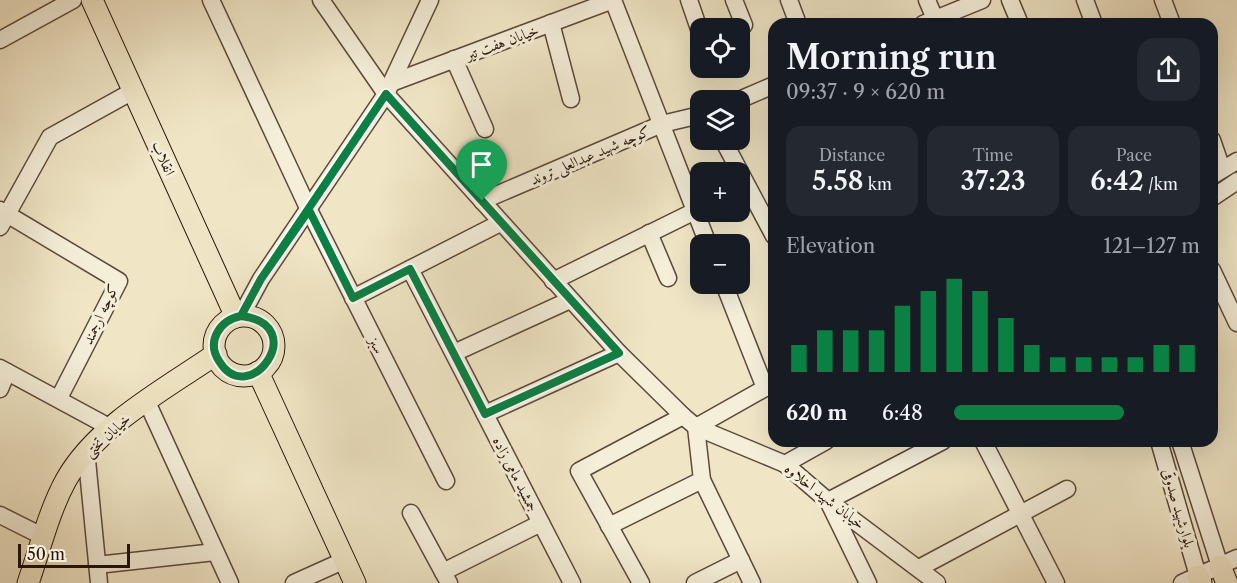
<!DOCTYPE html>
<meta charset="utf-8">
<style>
body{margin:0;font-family:"Libre Caslon Text",Amiri,serif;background:#242831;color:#f1f3f6;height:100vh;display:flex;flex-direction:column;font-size:22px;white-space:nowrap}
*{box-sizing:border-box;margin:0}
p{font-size:20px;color:#9ea1a6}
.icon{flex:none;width:33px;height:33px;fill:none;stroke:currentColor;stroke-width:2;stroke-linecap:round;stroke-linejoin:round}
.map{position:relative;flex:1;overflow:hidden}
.drawer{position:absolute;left:768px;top:18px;width:450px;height:429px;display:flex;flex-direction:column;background:#171b24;border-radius:18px;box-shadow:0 6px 24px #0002}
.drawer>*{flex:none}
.tools{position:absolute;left:690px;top:18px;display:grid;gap:12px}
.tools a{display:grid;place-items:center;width:60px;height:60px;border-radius:12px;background:#171b24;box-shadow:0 6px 24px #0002;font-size:30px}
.scale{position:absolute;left:18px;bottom:15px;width:112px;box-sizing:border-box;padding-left:6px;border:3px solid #2b150d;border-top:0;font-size:16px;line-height:21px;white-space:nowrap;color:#2b150d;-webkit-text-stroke:4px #f5efda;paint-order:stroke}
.pin{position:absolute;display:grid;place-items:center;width:51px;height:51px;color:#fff;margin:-62px -26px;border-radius:50% 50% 50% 0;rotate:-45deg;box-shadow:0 0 6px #0007}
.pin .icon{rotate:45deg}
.round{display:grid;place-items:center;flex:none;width:63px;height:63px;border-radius:18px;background:#242831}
.overview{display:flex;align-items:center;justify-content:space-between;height:102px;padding:0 18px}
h1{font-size:33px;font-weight:600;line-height:45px}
.metrics{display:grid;grid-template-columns:repeat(3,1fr);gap:9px;height:102px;padding:6px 18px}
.metrics div{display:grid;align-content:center;border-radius:15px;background:#242831;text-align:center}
.metrics b{font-size:26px;font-weight:600}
.metrics small{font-size:16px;font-weight:400}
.metrics p{font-size:16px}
.chart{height:168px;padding:12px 18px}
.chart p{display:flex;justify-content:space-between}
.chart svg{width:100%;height:108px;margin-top:6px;stroke:#0b8043;stroke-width:6}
ul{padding:0 18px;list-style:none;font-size:20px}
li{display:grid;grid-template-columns:96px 72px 1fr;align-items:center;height:45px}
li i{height:15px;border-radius:8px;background:#0b8043}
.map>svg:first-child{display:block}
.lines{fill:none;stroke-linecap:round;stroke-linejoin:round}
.minor-casing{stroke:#5c493b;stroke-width:19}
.major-casing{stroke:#2b150d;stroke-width:23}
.minor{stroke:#f5efda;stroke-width:16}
.major{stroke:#f0e6c6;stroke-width:21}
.route-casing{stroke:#fff;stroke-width:12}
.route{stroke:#0b8043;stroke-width:8}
.labels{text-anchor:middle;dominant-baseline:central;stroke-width:6;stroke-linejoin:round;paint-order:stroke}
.street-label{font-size:15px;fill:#2b150d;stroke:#f5efda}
</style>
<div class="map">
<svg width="1237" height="583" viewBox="0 0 1237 583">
<rect width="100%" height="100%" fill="#f0e6c6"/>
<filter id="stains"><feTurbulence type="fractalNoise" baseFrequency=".00333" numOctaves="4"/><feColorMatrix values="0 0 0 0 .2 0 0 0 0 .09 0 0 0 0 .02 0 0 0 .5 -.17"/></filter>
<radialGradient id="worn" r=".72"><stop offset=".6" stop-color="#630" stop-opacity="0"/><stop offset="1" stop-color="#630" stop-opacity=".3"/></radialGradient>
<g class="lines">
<g class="minor-casing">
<g id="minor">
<path d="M211 0 309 210 446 481"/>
<path d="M321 0 386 94 619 353 683 416 696 427 785 464 828 501 937 583"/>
<path d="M613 0 708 244"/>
<path d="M689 0 700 32"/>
<path d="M734 0 744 25"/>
<path d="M789 0 798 24"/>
<path d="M927 0 935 19"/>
<path d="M1010 0 1020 24"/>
<path d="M1085 0 1094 24"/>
<path d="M1163 0 1172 24"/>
<path d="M551 23 571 99"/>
<path d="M923 24 982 0"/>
<path d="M0 40 73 0"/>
<path d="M454 59 485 129"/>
<path d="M391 83 613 0"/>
<path d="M739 100 774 85"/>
<path d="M723 140 774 236"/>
<path d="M1212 140 1222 169"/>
<path d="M1212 176 1237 161"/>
<path d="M1212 198 1237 181"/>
<path d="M482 201 662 124 700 115"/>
<path d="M0 210 119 281 59 398"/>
<path d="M0 227 50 137 133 91"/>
<path d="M649 233 668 278"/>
<path d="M410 269 572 583"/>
<path d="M1212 270 1237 323"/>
<path d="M553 281 695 211"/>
<path d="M724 284 765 388"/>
<path d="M353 298 500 223"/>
<path d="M241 316 261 279 386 94 430 0"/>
<path d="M454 353 570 300"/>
<path d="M0 368 111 428"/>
<path d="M0 389 7 372"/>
<path d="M147 402 230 583"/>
<path d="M485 414 619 353"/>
<path d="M983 441 1056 583"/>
<path d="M1159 441 1198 576"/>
<path d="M1180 441 1220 566"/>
<path d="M86 450 99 583"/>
<path d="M785 464 826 441"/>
<path d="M411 513 449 583"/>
<path d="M0 515 44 537"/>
<path d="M609 526 702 480"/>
<path d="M97 565 215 552"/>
<path d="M919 568 1067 489"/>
<path d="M443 572 541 523"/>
<path d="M294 583 345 560"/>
<path d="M641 583 579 471 683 416"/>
<path d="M695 583 741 560"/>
<path d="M752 583 702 480 696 427 774 383"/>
<path d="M868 583 828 501 943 441"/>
<path d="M1182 583 1237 558"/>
</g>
</g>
<g class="major-casing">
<g id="major">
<path d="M92 0 236 317"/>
<circle cx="244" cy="346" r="30"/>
<path d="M258 372 355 583"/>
<path d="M1220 566 1227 583"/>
<path d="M1198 576 1201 583"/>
<path d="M28 583C40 549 49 511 66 480 97 425 165 389 216 354"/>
</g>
</g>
<use href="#minor" class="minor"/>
<use href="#major" class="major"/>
</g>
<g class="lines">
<g class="route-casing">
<path id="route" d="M482 201 386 94 261 279 241 316C220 320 206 341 219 361 249 411 312 324 241 316L261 279 309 210 353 298 410 269 485 414 619 353 482 201"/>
</g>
<use href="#route" class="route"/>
</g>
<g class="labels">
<g class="street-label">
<text transform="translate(502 42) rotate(-20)">خیابان هفت تیر</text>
<text transform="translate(590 155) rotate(-23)">کوچه شهید عبدالعلی تروند</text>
<text transform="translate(164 158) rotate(66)">انقلاب</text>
<text transform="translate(100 314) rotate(-65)">کوچه ارجمند</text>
<text transform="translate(377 345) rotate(63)">سبز</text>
<text transform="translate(107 435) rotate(-42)">خیابان تختی</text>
<text transform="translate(516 474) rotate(63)">جمشید مامی زاده</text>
<text transform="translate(825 496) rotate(38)">خیابان شهید اخلاوه</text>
<text transform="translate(1179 508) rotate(74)">بلوارشهید صدوقی</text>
</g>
</g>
<rect width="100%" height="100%" filter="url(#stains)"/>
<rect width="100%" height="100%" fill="url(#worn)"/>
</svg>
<div class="tools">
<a><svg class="icon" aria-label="locate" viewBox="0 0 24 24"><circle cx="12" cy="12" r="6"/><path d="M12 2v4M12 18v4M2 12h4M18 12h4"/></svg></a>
<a><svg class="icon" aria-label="layers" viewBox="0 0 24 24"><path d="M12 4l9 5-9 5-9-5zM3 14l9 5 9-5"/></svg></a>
<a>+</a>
<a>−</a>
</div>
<div class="scale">50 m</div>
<div class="pin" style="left:482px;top:201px;background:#1e9e55"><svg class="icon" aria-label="arrive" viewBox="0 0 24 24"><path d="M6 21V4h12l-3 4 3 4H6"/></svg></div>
<section class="drawer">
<div class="overview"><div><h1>Morning run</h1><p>09:37 · 9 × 620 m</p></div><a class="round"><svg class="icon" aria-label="share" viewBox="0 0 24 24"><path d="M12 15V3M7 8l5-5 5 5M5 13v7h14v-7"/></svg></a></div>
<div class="metrics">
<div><p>Distance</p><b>5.58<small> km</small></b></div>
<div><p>Time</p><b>37:23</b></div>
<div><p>Pace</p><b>6:42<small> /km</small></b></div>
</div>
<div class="chart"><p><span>Elevation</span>121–127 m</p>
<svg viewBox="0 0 160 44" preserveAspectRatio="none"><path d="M5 44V33M15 44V27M25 44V27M35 44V27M45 44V17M55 44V11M65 44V6M75 44V11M85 44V22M95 44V33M105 44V38M115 44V38M125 44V38M135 44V38M145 44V33M155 44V33"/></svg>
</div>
<ul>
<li><b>620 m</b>6:48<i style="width:69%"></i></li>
</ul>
</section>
</div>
